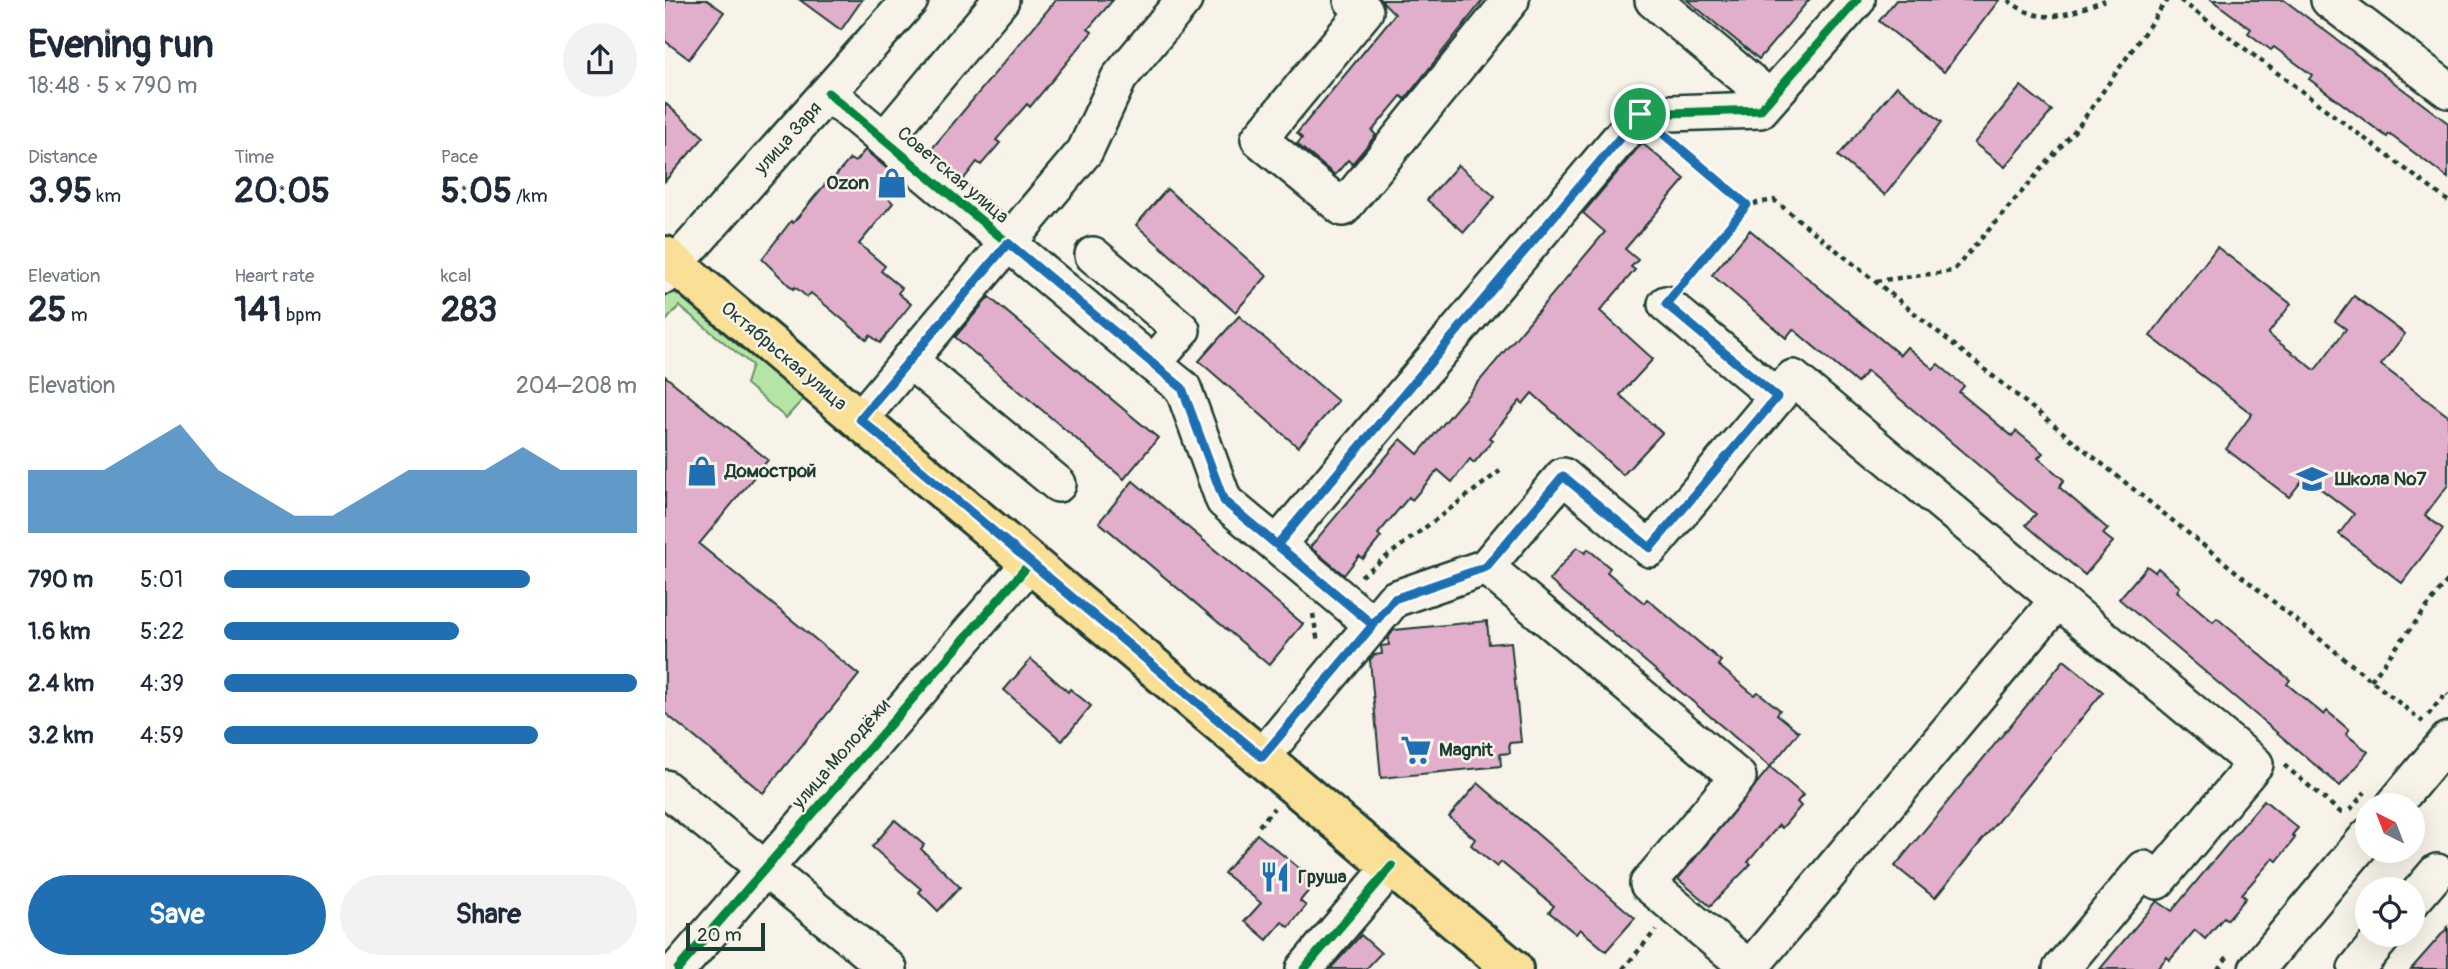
<!DOCTYPE html>
<meta charset="utf-8">
<style>
body{margin:0;font-family:Pangolin,sans-serif;background:#f2f2f3;color:#1f2937;height:100vh;display:flex;flex-direction:column;font-size:26px;white-space:nowrap}
*{box-sizing:border-box;margin:0}
p{font-size:23px;color:#747a83}
.icon{flex:none;width:38px;height:38px;fill:none;stroke:currentColor;stroke-width:2;stroke-linecap:round;stroke-linejoin:round}
.map{position:relative;flex:1;overflow:hidden}
.details{display:flex;flex-direction:column;background:#fff;width:665px}
.details>*{flex:none}
.needle{width:46px;rotate:318deg}
.fabs{position:absolute;left:1690px;top:793px;display:grid;gap:14px}
.fabs a{display:grid;place-items:center;width:70px;height:70px;border-radius:50%;background:#fff;box-shadow:0 7px 28px #0002;font-size:35px}
.scale{position:absolute;left:21px;bottom:18px;width:79px;box-sizing:border-box;padding-left:7px;border:4px solid #1f3d34;border-top:0;font-size:19px;line-height:24px;white-space:nowrap;color:#1f3d34;-webkit-text-stroke:5px #f7f3e8;paint-order:stroke}
.pin{position:absolute;display:grid;place-items:center;width:60px;height:60px;color:#fff;margin:-30px;border:4px solid #fff;border-radius:50%;box-shadow:0 2px 7px #0007}
.round{display:grid;place-items:center;flex:none;width:74px;height:74px;border-radius:37px;background:#f2f2f3}
.head{display:flex;align-items:center;justify-content:space-between;height:119px;padding:0 28px}
h1{font-size:38px;font-weight:700;line-height:52px}
.stats{display:grid;grid-template-columns:repeat(3,1fr);gap:10px;height:119px;padding:7px 28px}
.stats div{display:grid;align-content:center}
.stats b{font-size:35px;font-weight:700}
.stats small{font-size:19px;font-weight:400}
.stats p{font-size:19px}
.chart{height:196px;padding:14px 28px}
.chart p{display:flex;justify-content:space-between}
.chart svg{width:100%;height:126px;margin-top:7px;fill:#1f6fb2;opacity:.7}
.cta{display:flex;gap:14px;margin-top:auto;padding:14px 28px}
.cta a{flex:1;height:80px;border-radius:42px;background:#1f6fb2;color:#fff;font-size:28px;font-weight:700;line-height:80px;text-align:center}
.cta a+a{background:#f2f2f3;color:#1f2937}
ul{padding:0 28px;list-style:none;font-size:23px}
li{display:grid;grid-template-columns:112px 84px 1fr;align-items:center;height:52px}
li i{height:18px;border-radius:9px;background:#1f6fb2}
main{display:flex;flex:1;min-height:0}
.map>svg:first-child{display:block}
.green{fill:#b4e5a5;stroke:#6a916c;stroke-width:2}
.building{fill:#e1afcc;stroke:#1f3d34;stroke-width:2}
.lines{fill:none;stroke-linecap:round;stroke-linejoin:round}
.minor-casing{stroke:#1f3d34;stroke-width:40}
.major-casing{stroke:#1f3d34;stroke-width:44}
.path{stroke:#1f3d34;stroke-width:4.5;stroke-dasharray:5 5;stroke-linecap:butt}
.minor{stroke:#f7f3e8;stroke-width:35}
.major{stroke:#fadf96;stroke-width:38}
.cycleway-casing{stroke:#f7f3e8;stroke-width:13}
.cycleway{stroke:#00873e;stroke-width:9}
.route-casing{stroke:#fff;stroke-width:14}
.route{stroke:#1f6fb2;stroke-width:9}
.labels{text-anchor:middle;dominant-baseline:central;stroke-width:5;stroke-linejoin:round;paint-order:stroke}
.street-label{font-size:19px;fill:#1f3d34;stroke:#f7f3e8}
.poi-label{font-size:19px;font-weight:bold;fill:#1f3d34;stroke:#f7f3e8;text-anchor:start}
</style>
<main>
<section class="details">
<div class="head"><div><h1>Evening run</h1><p>18:48 · 5 × 790 m</p></div><a class="round"><svg class="icon" aria-label="share" viewBox="0 0 24 24"><path d="M12 15V3M7 8l5-5 5 5M5 13v7h14v-7"/></svg></a></div>
<div class="stats">
<div><p>Distance</p><b>3.95<small> km</small></b></div>
<div><p>Time</p><b>20:05</b></div>
<div><p>Pace</p><b>5:05<small> /km</small></b></div>
</div>
<div class="stats">
<div><p>Elevation</p><b>25<small> m</small></b></div>
<div><p>Heart rate</p><b>141<small> bpm</small></b></div>
<div><p>kcal</p><b>283</b></div>
</div>
<div class="chart"><p><span>Elevation</span>204–208 m</p>
<svg viewBox="0 0 160 44" preserveAspectRatio="none"><path d="M0 44V22L10 22L20 22L30 14L40 6L50 22L60 30L70 38L80 38L90 30L100 22L110 22L120 22L130 14L140 22L150 22L160 22V44z"/></svg>
</div>
<ul>
<li><b>790 m</b>5:01<i style="width:74%"></i></li>
<li><b>1.6 km</b>5:22<i style="width:57%"></i></li>
<li><b>2.4 km</b>4:39<i style="width:100%"></i></li>
<li><b>3.2 km</b>4:59<i style="width:76%"></i></li>
</ul>
<div class="cta"><a>Save</a><a>Share</a></div>
</section>
<div class="map">
<svg width="1783" height="969" viewBox="0 0 1783 969">
<rect width="100%" height="100%" fill="#f7f3e8"/>
<filter id="ink" filterUnits="userSpaceOnUse"><feTurbulence type="fractalNoise" baseFrequency=".0143" numOctaves="2"/><feDisplacementMap in="SourceGraphic" scale="14" xChannelSelector="R" yChannelSelector="G"/><feConvolveMatrix kernelMatrix="1 2 1 2 8 2 1 2 1" color-interpolation-filters="sRGB"/></filter>
<g filter="url(#ink)">
<path class="green" d="M11 292 22 293 141 396 121 418 81 384 87 365 14 306 0 322V294Z"/>
<g class="building">
<path d="M0 0H42L59 12 24 59 0 41Z"/>
<path d="M135 0H197L176 30Z"/>
<path d="M391 0H448L423 29 427 32 365 107 362 104 331 140 335 143 316 165 312 162 298 180 265 151Z"/>
<path d="M716 0H818L740 99 736 96 707 131 711 135 687 164 683 160 670 175 632 144 637 138 632 133 730 14Z"/>
<path d="M1022 0H1144L1094 59Z"/>
<path d="M1231 0H1334L1279 72 1214 21Z"/>
<path d="M1547 0H1619L1783 123V178L1724 134 1722 137 1644 79 1647 75 1609 47 1606 50 1583 33 1586 29Z"/>
<path d="M1232 86 1277 122 1220 195 1173 156Z"/>
<path d="M1356 86 1387 111 1340 167 1309 143Z"/>
<path d="M0 103 39 137 0 181Z"/>
<path d="M977 143 1020 179 960 249 973 260 966 267 970 270 935 311 988 359 955 395 997 433 958 475 867 393 858 404 855 401 824 438 828 440 809 463 805 459 787 482 773 470 747 500 744 497 713 534 716 537 698 559 694 556 679 575 645 547 736 439 753 454 940 232 918 213Z"/>
<path d="M200 150 238 182 224 199 228 203 194 244 220 266 216 271 237 288 233 293 246 304 215 343 205 335 202 340 146 293 142 297 130 287 128 289 97 259 126 221 128 223 166 177 168 179 185 159 190 162Z"/>
<path d="M793 165 830 197 799 232 762 200Z"/>
<path d="M502 189 602 276 570 312 471 225Z"/>
<path d="M1085 230 1235 355 1242 347 1268 369 1273 364 1299 386 1294 392 1347 436 1351 431 1378 453 1373 458 1399 480 1394 487 1443 529 1438 534 1448 542 1420 575 1361 525 1371 514 1202 371 1192 383 1128 329 1121 338 1047 275Z"/>
<path d="M1552 247 1626 304 1603 334 1650 370 1681 329 1670 321 1689 296 1740 334 1716 365 1783 416V485L1760 515 1778 529 1737 583 1674 534 1689 514 1640 477 1624 497 1561 449 1587 414 1485 336Z"/>
<path d="M324 297 493 438 459 479 290 337Z"/>
<path d="M574 316 673 401 633 447 534 361Z"/>
<path d="M0 376 103 460 34 544 194 675 98 793 0 713Z"/>
<path d="M468 481 638 624 604 665 434 522Z"/>
<path d="M912 547 920 553 923 549 945 568 942 572 979 603 982 599 1056 661 1053 665 1089 695 1093 692 1115 710 1112 714 1134 732 1105 767 884 580Z"/>
<path d="M1482 566 1490 572 1493 568 1515 587 1512 591 1548 622 1552 618 1625 680 1622 684 1659 715 1662 711 1684 730 1681 734 1703 752 1675 786 1454 599Z"/>
<path d="M822 621 824 644 846 642 856 742 844 743 845 753 835 754 836 766 716 778 705 660 709 655 717 654 716 646 724 645 723 638 729 630Z"/>
<path d="M366 659 403 692 405 689 426 706 397 741 339 690Z"/>
<path d="M1399 660 1438 692 1270 898 1230 866Z"/>
<path d="M1105 767 1138 795 1132 802 1136 806 1117 828 1114 825 1083 862 1086 864 1045 906 1013 879Z"/>
<path d="M813 783 970 918 941 951 915 929 911 934 884 912 889 906 836 862 832 867 806 845 810 839 784 817Z"/>
<path d="M1599 800 1633 828 1627 835 1630 838 1612 861 1608 858 1577 894 1581 898 1562 920 1559 917 1540 939 1530 930 1505 960 1502 957 1492 969H1435L1492 901 1507 911Z"/>
<path d="M230 820 259 845 256 849 295 887 273 911 254 892 256 889 207 847Z"/>
<path d="M592 834 651 882 635 901 641 906 624 927 617 922 602 940 580 921 596 903 559 873Z"/>
<path d="M1783 927V969H1746Z"/>
<path d="M696 935 716 953 701 969H665Z"/>
</g>
<g class="lines">
<g class="minor-casing">
<g id="minor">
<path d="M687 0 700 11 594 139 678 208 846 0"/>
<path d="M988 0 1105 98"/>
<path d="M1664 0 1783 90"/>
<path d="M163 93 488 364"/>
<path d="M219 140 336 0"/>
<path d="M428 255 517 330 488 364 518 388 559 501 708 625"/>
<path d="M0 276 245 0"/>
<path d="M1001 304 1112 397"/>
<path d="M244 360 393 484"/>
<path d="M195 419 420 151 454 78 519 0"/>
<path d="M612 545 975 114 1095 110 1192 0"/>
<path d="M821 567 1073 777 983 884 1085 969"/>
<path d="M1393 600 1590 764 1492 881 1479 869 1396 969"/>
<path d="M597 757 729 599 821 567 898 476 985 549 1128 378 1393 600 1084 969"/>
<path d="M0 788 224 969"/>
<path d="M1729 805 1783 740"/>
<path d="M1748 900 1772 872"/>
<path d="M13 969 366 562"/>
<path d="M639 969 727 866"/>
<path d="M1592 969 1703 836"/>
<path d="M1691 969 1720 934"/>
</g>
</g>
<g class="major-casing">
<path id="major" d="M0 256 848 969"/>
</g>
<g class="path">
<path d="M1343 0C1378 28 1402 14 1440 0"/>
<path d="M1515 0 1783 201"/>
<path d="M1011 144 1082 205 1109 200 1758 722"/>
<path d="M1020 280 1082 205"/>
<path d="M1211 281 1288 271 1413 127 1502 0"/>
<path d="M696 576 835 471"/>
<path d="M648 614 653 643"/>
<path d="M1706 680 1783 580"/>
<path d="M1763 715 1781 693 1783 695"/>
<path d="M1619 765 1680 816"/>
<path d="M1685 810 1700 792"/>
<path d="M594 826 609 808"/>
<path d="M958 969 991 930"/>
<path d="M1553 969 1563 956"/>
</g>
<use href="#minor" class="minor"/>
<use href="#major" class="major"/>
<g class="cycleway-casing">
<g id="cycleway">
<path d="M163 93 488 364"/>
<path d="M975 114 1095 110 1192 0"/>
<path d="M13 969 366 562"/>
<path d="M639 969 727 866"/>
</g>
</g>
<use href="#cycleway" class="cycleway"/>
</g>
</g>
<g class="lines" filter="url(#ink)">
<g class="route-casing">
<path id="route" d="M975 114 612 545 708 625 597 757 195 419 343 243 517 388 559 501 708 625 729 599 821 567 898 476 985 548 1112 397 1001 304 1082 205 975 114"/>
</g>
<use href="#route" class="route"/>
</g>
<defs>
<g id="shop-bare" transform="scale(2.415)"><path d="M-5-2.5h2.3a2.7 3.5 0 0 1 5.4 0H5L5.5 6h-11ZM-1.5-2.5h3a1.5 2.3 0 0 0-3 0Z" fill="#1f6fb2" stroke="#f7f3e8" stroke-width="2.5" paint-order="stroke"/></g>
<g id="school-bare" transform="scale(2.415)"><path d="M0-5L7-2L0 1L-7-2ZM-4 1L0 2.5L4 1V4Q0 6-4 4Z" fill="#1f6fb2" stroke="#f7f3e8" stroke-width="2.5" paint-order="stroke"/></g>
<g id="supermarket-bare" transform="scale(2.415)"><path d="M-6-5.5h2.5l.6 2H6L4.5 2H-2.5L-4.4-4H-6ZM-1.5 3.2a1.3 1.3 0 1 0 .1 0ZM3 3.2a1.3 1.3 0 1 0 .1 0Z" fill="#1f6fb2" stroke="#f7f3e8" stroke-width="2.5" paint-order="stroke"/></g>
<g id="restaurant-bare" transform="scale(2.415)"><path d="M-5-6h1v4h1v-4h1v4h1v-4h1v5L-1.5 .5V6h-2V.5L-5-1ZM5-6V6H3V1.5H1.5Q1.5-4 5-6Z" fill="#1f6fb2" stroke="#f7f3e8" stroke-width="2.5" paint-order="stroke"/></g>
</defs>
<g fill-rule="evenodd">
<use href="#shop-bare" x="227" y="183"/>
<use href="#shop-bare" x="37" y="471"/>
<use href="#school-bare" x="1647" y="479"/>
<use href="#supermarket-bare" x="751" y="750"/>
<use href="#restaurant-bare" x="610" y="877"/>
</g>
<g class="labels">
<g class="street-label">
<text transform="translate(123 138) rotate(-48)">улица Заря</text>
<text transform="translate(288 175) rotate(40)">Советская улица</text>
<text transform="translate(119 356) rotate(40)">Октябрьская улица</text>
<text transform="translate(176 754) rotate(-49)">улица Молодёжи</text>
</g>
<g class="poi-label">
<text x="204" y="183" text-anchor="end">Ozon</text>
<text x="60" y="471">Домострой</text>
<text x="1670" y="479">Школа №7</text>
<text x="774" y="750">Magnit</text>
<text x="633" y="877">Груша</text>
</g>
</g>
</svg>
<div class="fabs">
<a><svg class="needle" viewBox="-14 -14 28 28"><path d="M0-13l5 13h-10z" fill="#e53935"/><path d="M0 13l5-13h-10z" fill="#747a83"/></svg></a>
<a><svg class="icon" aria-label="locate" viewBox="0 0 24 24"><circle cx="12" cy="12" r="6"/><path d="M12 2v4M12 18v4M2 12h4M18 12h4"/></svg></a>
</div>
<div class="scale">20 m</div>
<div class="pin" style="left:975px;top:114px;background:#1e9e55"><svg class="icon" aria-label="arrive" viewBox="0 0 24 24"><path d="M6 21V4h12l-3 4 3 4H6"/></svg></div>
</div>
</main>
